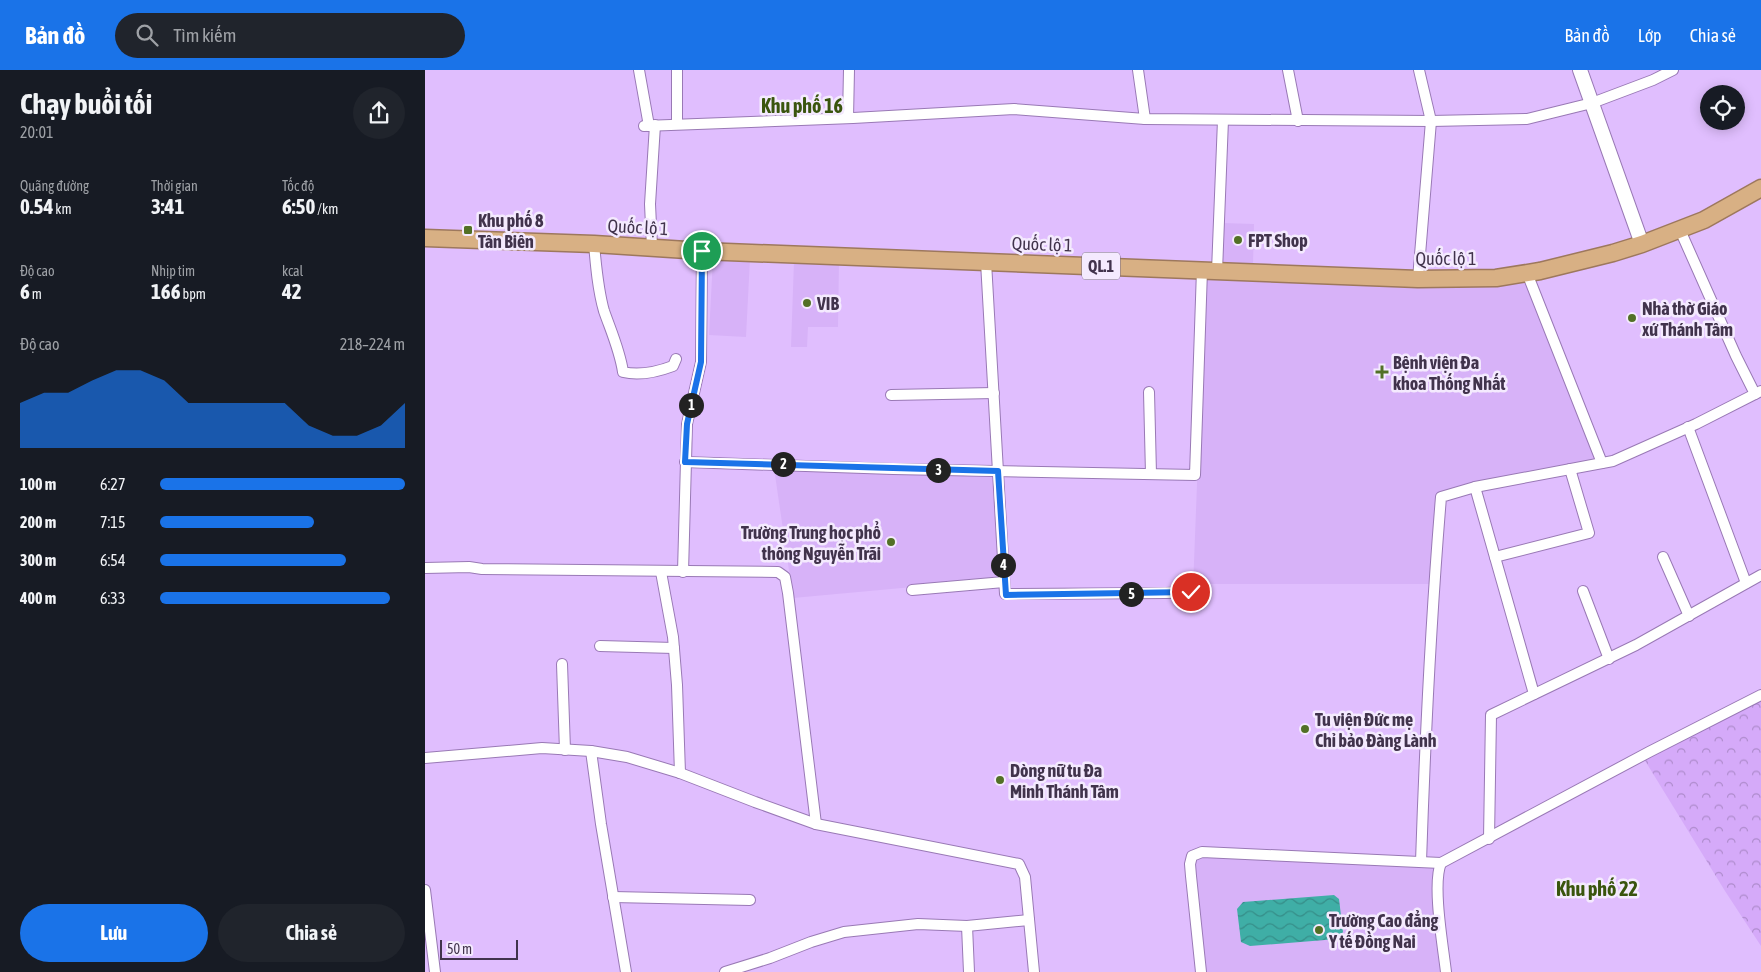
<!DOCTYPE html>
<html lang="vi">
<meta charset="utf-8">
<style>
body{margin:0;font-family:"Asap Condensed",sans-serif;background:#20242c;color:#f1f3f6;height:100vh;display:flex;flex-direction:column;font-size:19px;white-space:nowrap}
*{box-sizing:border-box;margin:0}
p{font-size:16px;color:#9ea1a6}
.icon{flex:none;width:28px;height:28px;fill:none;stroke:currentColor;stroke-width:2;stroke-linecap:round;stroke-linejoin:round}
.map{position:relative;flex:1;overflow:hidden}
.panel{display:flex;flex-direction:column;background:#171b24;width:425px}
.panel>*{flex:none}
.tools{position:absolute;left:1275px;top:15px;display:grid;gap:10px}
.tools a{display:grid;place-items:center;width:45px;height:45px;border-radius:50%;background:#171b24;box-shadow:0 2px 12px #0003;font-size:25px}
.scale{position:absolute;left:15px;bottom:12px;width:78px;box-sizing:border-box;padding-left:5px;border:2px solid #41334c;border-top:0;font-size:14px;line-height:18px;white-space:nowrap;color:#41334c;-webkit-text-stroke:4px #f4eafe;paint-order:stroke}
.pin{position:absolute;display:grid;place-items:center;width:42px;height:42px;color:#fff;margin:-21px;border:2px solid #fff;border-radius:50%;box-shadow:0 1px 5px #0007}
.km{position:absolute;width:25px;height:25px;margin:-12px;border-radius:50%;background:#222;color:#fff;font-size:14px;line-height:25px;text-align:center}
.round{display:grid;place-items:center;flex:none;width:52px;height:52px;border-radius:26px;background:#20242c}
.headline{display:flex;align-items:center;justify-content:space-between;height:85px;padding:0 20px}
h1{font-size:28px;font-weight:700;line-height:38px}
.metrics{display:grid;grid-template-columns:repeat(3,1fr);gap:8px;height:85px;padding:5px 20px}
.metrics div{display:grid;align-content:center}
.metrics b{font-size:21px;font-weight:700}
.metrics small{font-size:14px;font-weight:400}
.metrics p{font-size:14px}
.chart{height:140px;padding:10px 20px}
.chart p{display:flex;justify-content:space-between}
.chart svg{width:100%;height:90px;margin-top:5px;fill:#1a73e8;opacity:.7}
.cta{display:flex;gap:10px;margin-top:auto;padding:10px 20px}
.cta a{flex:1;height:58px;border-radius:30px;background:#1a73e8;color:#fff;font-size:20px;font-weight:700;line-height:58px;text-align:center}
.cta a+a{background:#20242c;color:#f1f3f6}
ul{padding:0 20px;list-style:none;font-size:16px}
li{display:grid;grid-template-columns:80px 60px 1fr;align-items:center;height:38px}
li i{height:12px;border-radius:6px;background:#1a73e8}
header{display:flex;align-items:center;gap:30px;box-sizing:border-box;height:70px;padding:0 25px;background:#1a73e8;color:#fff}
header strong{font-size:24px}
nav{display:flex;gap:28px;margin-inline-start:auto;font-size:18px}
.search{width:350px;height:45px;background:#20242c;display:flex;align-items:center;gap:12px;box-sizing:border-box;padding:0 18px;border-radius:28px;color:#9ea1a6;font-size:19px}
main{display:flex;flex:1;min-height:0}
.map>svg:first-child{display:block}
.built{fill:#d7b2f8}
.forest{fill:url(#forest-crowns)}
.water{fill:url(#water-waves)}
.lines{fill:none;stroke-linecap:round;stroke-linejoin:round}
.minor-casing{stroke:#9979b5;stroke-width:12}
.secondary-casing{stroke:#9979b5;stroke-width:16}
.trunk-casing{stroke:#9d785d;stroke-width:19}
.minor{stroke:#fff;stroke-width:10}
.secondary{stroke:#fff;stroke-width:14}
.trunk{stroke:#d8b084;stroke-width:16}
.route-casing{stroke:#fff;stroke-width:10}
.route{stroke:#1a73e8;stroke-width:6}
.poi-dot{fill:#527026;stroke:#f4eafe;stroke-width:2}
.labels{text-anchor:middle;dominant-baseline:central;stroke-width:5;stroke-linejoin:round;paint-order:stroke}
.shield{fill:#f4eafe;stroke:#776a81;stroke-width:1}
.shield-label{font-size:16px;font-weight:bold;fill:#41334c}
.poi-label{font-size:18px;font-weight:bold;fill:#41334c;stroke:#f4eafe;text-anchor:start}
.street-label{font-size:18px;fill:#41334c;stroke:#f4eafe}
.quarter-label{font-size:20px;font-weight:bold;fill:#3a550e;stroke:#f4eafe}
</style>
<header>
<strong>Bản đồ</strong>
<div class="search"><svg class="icon" aria-label="search" viewBox="0 0 24 24"><circle cx="10" cy="10" r="6"/><path d="M15 15l6 6"/></svg>Tìm kiếm</div>
<nav><a>Bản đồ</a><a>Lớp</a><a>Chia sẻ</a></nav>
</header>
<main>
<section class="panel">
<div class="headline"><div><h1>Chạy buổi tối</h1><p>20:01</p></div><a class="round"><svg class="icon" aria-label="share" viewBox="0 0 24 24"><path d="M12 15V3M7 8l5-5 5 5M5 13v7h14v-7"/></svg></a></div>
<div class="metrics">
<div><p>Quãng đường</p><b>0.54<small> km</small></b></div>
<div><p>Thời gian</p><b>3:41</b></div>
<div><p>Tốc độ</p><b>6:50<small> /km</small></b></div>
</div>
<div class="metrics">
<div><p>Độ cao</p><b>6<small> m</small></b></div>
<div><p>Nhịp tim</p><b>166<small> bpm</small></b></div>
<div><p>kcal</p><b>42</b></div>
</div>
<div class="chart"><p><span>Độ cao</span>218–224 m</p>
<svg viewBox="0 0 160 44" preserveAspectRatio="none"><path d="M0 44V22L10 17L20 17L30 11L40 6L50 6L60 11L70 22L80 22L90 22L100 22L110 22L120 33L130 38L140 38L150 33L160 22V44z"/></svg>
</div>
<ul>
<li><b>100 m</b>6:27<i style="width:100%"></i></li>
<li><b>200 m</b>7:15<i style="width:63%"></i></li>
<li><b>300 m</b>6:54<i style="width:76%"></i></li>
<li><b>400 m</b>6:33<i style="width:94%"></i></li>
</ul>
<div class="cta"><a>Lưu</a><a>Chia sẻ</a></div>
</section>
<div class="map">
<svg width="1336" height="902" viewBox="0 0 1336 902">
<defs>
<pattern id="forest-crowns" width="20" height="18" patternUnits="userSpaceOnUse" patternTransform="scale(1.25)"><rect width="20" height="18" fill="#d5aaf9"/><path d="M2 6a3 3 0 1 1 6 0M12 15a3 3 0 1 1 6 0" fill="none" stroke="#ae8bcc"/></pattern>
<pattern id="water-waves" width="16" height="10" patternUnits="userSpaceOnUse" patternTransform="scale(1.25)"><rect width="16" height="10" fill="#3faea6"/><path d="M0 5q4-4 8 0t8 0" fill="none" stroke="#368e89"/></pattern>
</defs>
<rect width="100%" height="100%" fill="#e0befe"/>
<g class="built">
<path d="M798 153 829 154 828 196 796 195Z"/>
<path d="M288 188 325 189 321 267 284 265Z"/>
<path d="M369 191 414 192 413 257H383L382 277H366Z"/>
<path d="M780 206 1100 209 1173 390 1014 424 1005 514H786L768 518Z"/>
<path d="M349 398 570 404 575 509 368 528Z"/>
<path d="M778 785 1011 796 1017 902H780L769 795 770 789Z"/>
</g>
<path class="forest" d="M1336 629V876L1300 821 1219 689Z"/>
<path class="water" d="M909 825 914 829 918 862 912 869 825 876 816 872 812 839 818 832Z"/>
<g class="lines">
<g class="minor-casing">
<g id="minor">
<path d="M214 0 224 56"/>
<path d="M252 0V53"/>
<path d="M713 0 720 49"/>
<path d="M863 0 873 51"/>
<path d="M423 48 424 0"/>
<path d="M219 56 428 48 589 39 720 49 1006 51 1102 49 1167 33 1228 10 1248 0"/>
<path d="M1255 160 1311 286 1330 324"/>
<path d="M169 174C171 197 173 220 179 241 186 261 195 281 198 302 214 306 232 302 248 296L251 289"/>
<path d="M227 177 225 134 230 55"/>
<path d="M561 192 580 524 741 523 766 522"/>
<path d="M792 201 798 50"/>
<path d="M1102 203 1177 393"/>
<path d="M993 209 1006 51 994 0"/>
<path d="M724 322 726 404"/>
<path d="M466 325 569 323"/>
<path d="M1263 357 1321 513"/>
<path d="M260 392 468 399 770 405 777 200"/>
<path d="M1050 417 1109 624"/>
<path d="M1070 487 1164 463 1145 399"/>
<path d="M1238 487 1264 546"/>
<path d="M0 498 44 497 57 499 353 502 360 507 363 523 391 754"/>
<path d="M236 502 248 567 252 615 255 703"/>
<path d="M258 502 262 354 276 292 277 181"/>
<path d="M487 520 579 512"/>
<path d="M1158 521 1184 589"/>
<path d="M175 576 249 578"/>
<path d="M137 594 140 680"/>
<path d="M166 681 176 754 201 902"/>
<path d="M0 688 117 678 166 681 202 687 255 703 330 732 391 754 594 794 600 807 609 902"/>
<path d="M1064 769 1066 645 1211 575 1336 505"/>
<path d="M996 792C1000 670 1006 548 1016 427L1050 417 1188 391 1271 354 1336 321"/>
<path d="M1016 793C1007 814 1018 876 1021 902"/>
<path d="M0 820 10 902"/>
<path d="M188 827 325 830"/>
<path d="M542 856 544 902"/>
<path d="M300 902 345 888 386 872 419 862 493 854 542 856 604 850"/>
<path d="M776 902 766 806 765 794 767 786 777 782 1016 793 1224 682 1336 625"/>
</g>
</g>
<g class="secondary-casing">
<path id="secondary" d="M1155 0 1217 174"/>
</g>
<g class="trunk-casing">
<path id="trunk" d="M0 168 169 174 277 181 993 209 1071 208 1115 201 1188 183 1217 174 1279 150 1336 118"/>
</g>
<use href="#minor" class="minor"/>
<use href="#secondary" class="secondary"/>
<use href="#trunk" class="trunk"/>
</g>
<g class="lines">
<g class="route-casing">
<path id="route" d="M277 181 276 292 262 354 260 392 573 401 581 525 766 522"/>
</g>
<use href="#route" class="route"/>
</g>
<g class="poi-dot">
<rect x="38" y="155" width="10" height="10" rx="2.5"/>
<circle cx="813" cy="170" r="5"/>
<circle cx="382" cy="233" r="5"/>
<circle cx="1207" cy="248" r="5"/>
<path d="M954.5 294.5h5v5h5v5h-5v5h-5v-5h-5v-5h5z"/>
<circle cx="466" cy="472" r="5"/>
<circle cx="880" cy="659" r="5"/>
<circle cx="575" cy="710" r="5"/>
<circle cx="894" cy="860" r="5"/>
</g>
<g class="labels">
<rect class="shield" x="657" y="182.5" width="38" height="27" rx="4"/>
<g class="shield-label">
<text x="676" y="196">QL.1</text>
</g>
<g class="poi-label">
<text x="53" y="150">Khu phố 8<tspan x="53" dy="21">Tân Biên</tspan></text>
<text x="823" y="170">FPT Shop</text>
<text x="392" y="233">VIB</text>
<text x="1217" y="238">Nhà thờ Giáo<tspan x="1217" dy="21">xứ Thánh Tâm</tspan></text>
<text x="968" y="292">Bệnh viện Đa<tspan x="968" dy="21">khoa Thống Nhất</tspan></text>
<text x="456" y="462" text-anchor="end">Trường Trung học phổ<tspan x="456" dy="21">thông Nguyễn Trãi</tspan></text>
<text x="890" y="649">Tu viện Đức mẹ<tspan x="890" dy="21">Chỉ bảo Đàng Lành</tspan></text>
<text x="585" y="700">Dòng nữ tu Đa<tspan x="585" dy="21">Minh Thánh Tâm</tspan></text>
<text x="904" y="850">Trường Cao đẳng<tspan x="904" dy="21">Y tế Đồng Nai</tspan></text>
</g>
<g class="street-label">
<text transform="translate(213 157) rotate(3)">Quốc lộ 1</text>
<text transform="translate(617 174) rotate(2)">Quốc lộ 1</text>
<text x="1021" y="188">Quốc lộ 1</text>
</g>
<g class="quarter-label">
<text x="377" y="35">Khu phố 16</text>
<text x="1172" y="818">Khu phố 22</text>
</g>
</g>
</svg>
<div class="tools">
<a><svg class="icon" aria-label="locate" viewBox="0 0 24 24"><circle cx="12" cy="12" r="6"/><path d="M12 2v4M12 18v4M2 12h4M18 12h4"/></svg></a>
</div>
<div class="scale">50 m</div>
<div class="pin" style="left:277px;top:181px;background:#1e9e55"><svg class="icon" aria-label="arrive" viewBox="0 0 24 24"><path d="M6 21V4h12l-3 4 3 4H6"/></svg></div>
<div class="pin" style="left:766px;top:522px;background:#d93025"><svg class="icon" aria-label="check" viewBox="0 0 24 24"><path d="M5 12l5 5 9-10"/></svg></div>
<b class="km" style="left:266px;top:335px">1</b>
<b class="km" style="left:358px;top:394px">2</b>
<b class="km" style="left:513px;top:400px">3</b>
<b class="km" style="left:578px;top:495px">4</b>
<b class="km" style="left:706px;top:524px">5</b>
</div>
</main>
